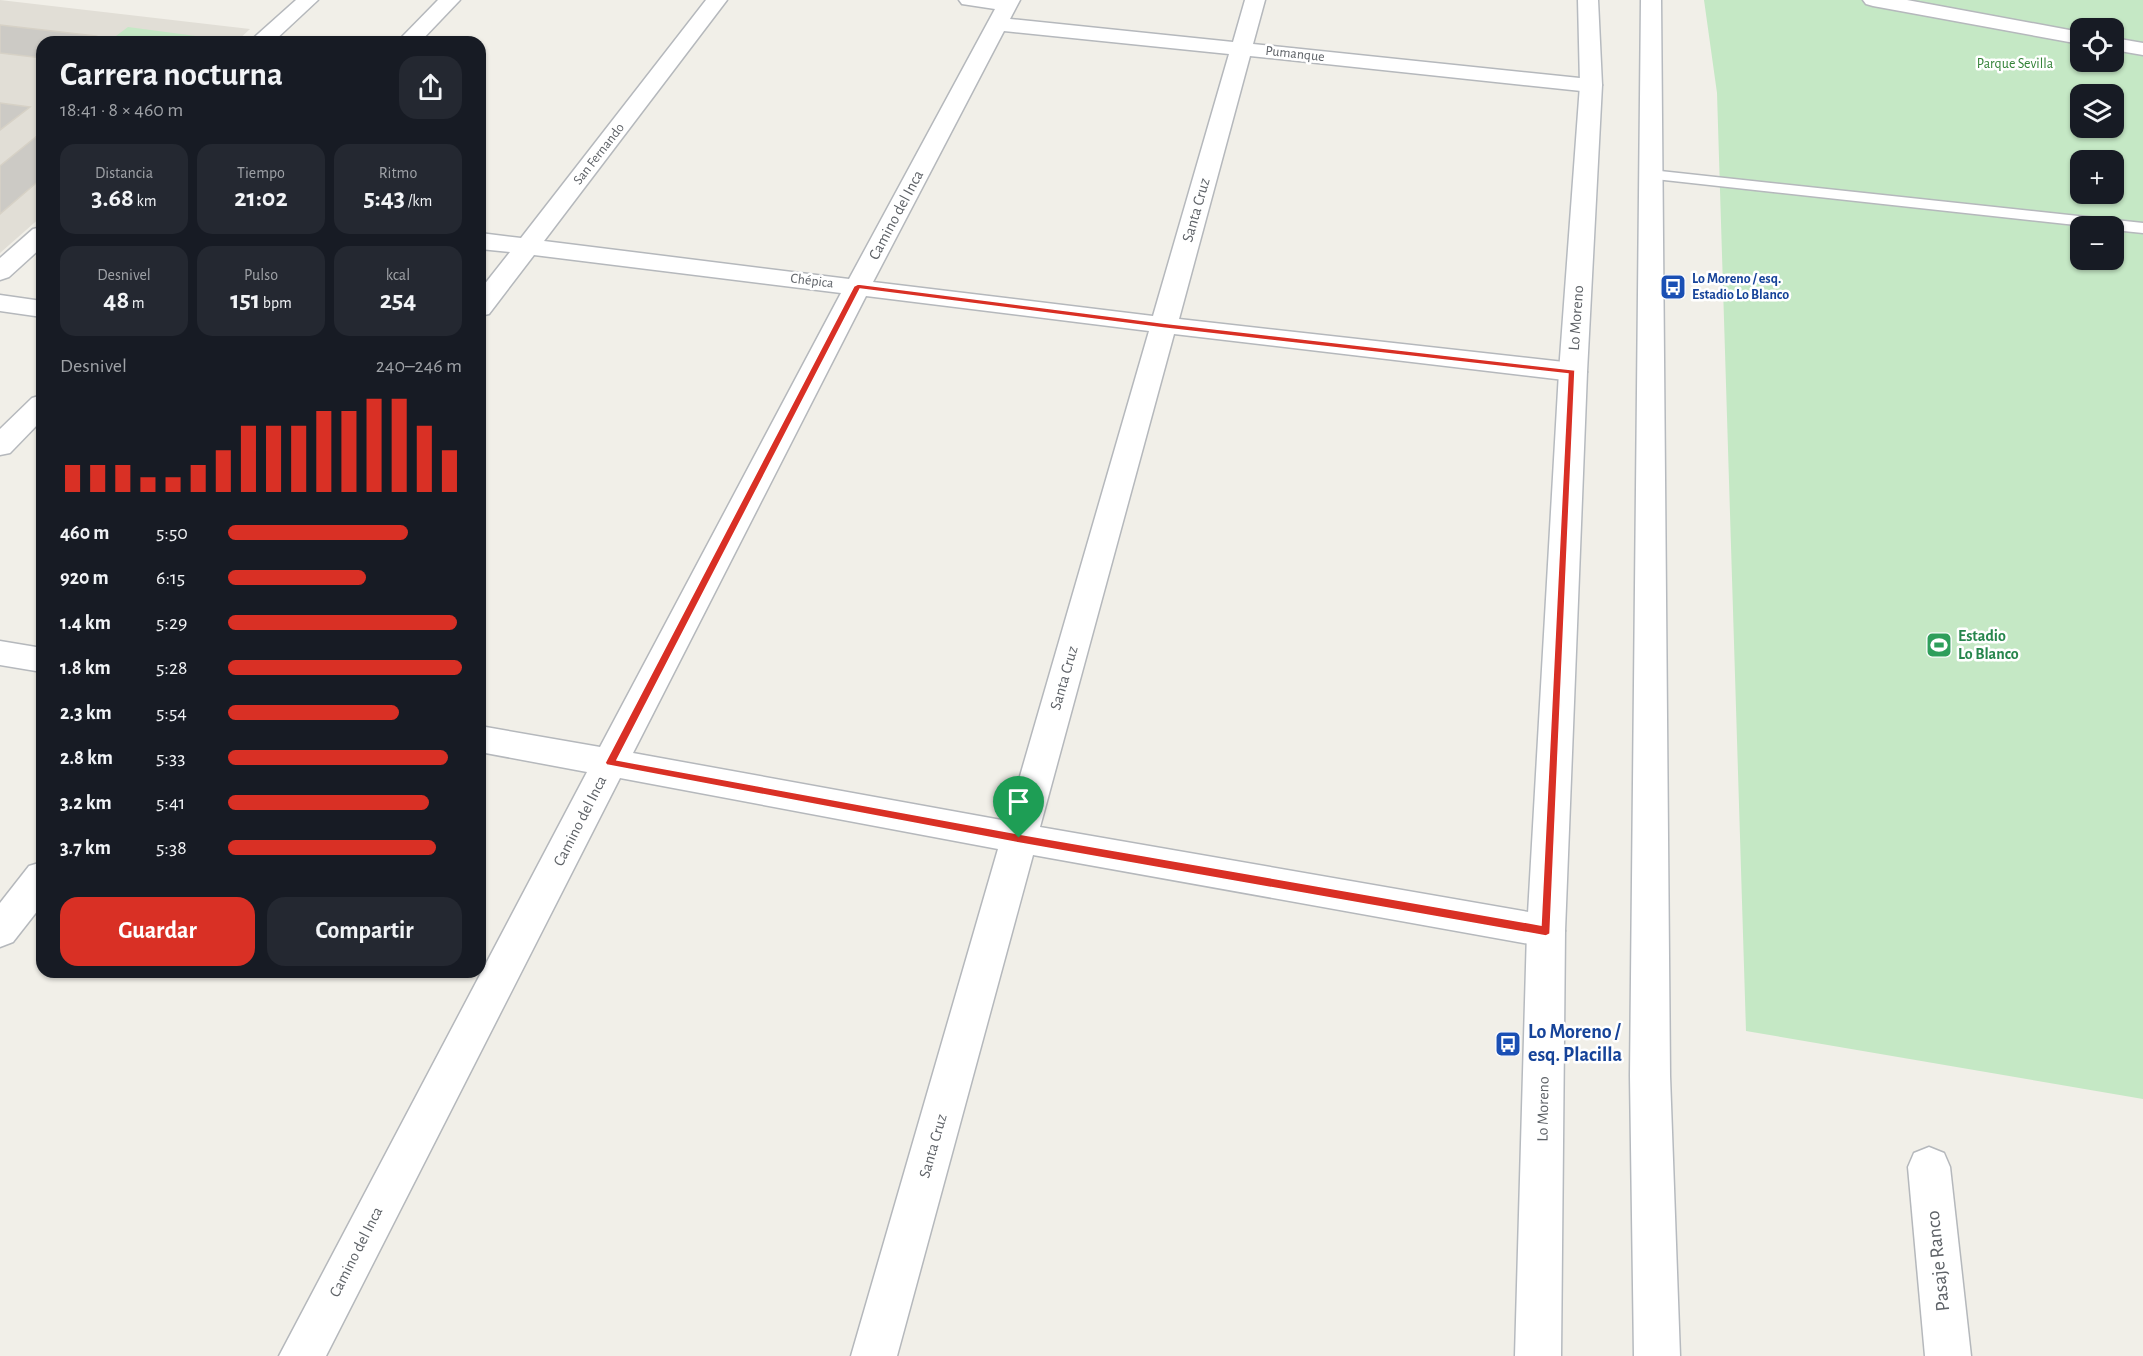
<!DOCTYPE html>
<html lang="es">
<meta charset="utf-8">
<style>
body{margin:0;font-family:"Alegreya Sans",sans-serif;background:#242831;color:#f1f3f6;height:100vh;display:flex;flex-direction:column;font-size:22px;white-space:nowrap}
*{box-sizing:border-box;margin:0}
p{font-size:20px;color:#9ea1a6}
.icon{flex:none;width:33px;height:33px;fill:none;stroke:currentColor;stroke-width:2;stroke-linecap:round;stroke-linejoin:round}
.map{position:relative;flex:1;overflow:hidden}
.details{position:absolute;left:36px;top:36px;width:450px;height:942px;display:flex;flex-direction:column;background:#171b24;border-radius:18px;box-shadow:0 2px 4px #0004}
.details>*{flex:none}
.buttons{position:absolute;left:2070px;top:18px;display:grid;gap:12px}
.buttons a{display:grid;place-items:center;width:54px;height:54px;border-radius:12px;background:#171b24;box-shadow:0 2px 4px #0004;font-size:30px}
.pin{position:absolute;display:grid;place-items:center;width:51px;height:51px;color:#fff;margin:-62px -26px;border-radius:50% 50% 50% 0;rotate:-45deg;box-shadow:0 0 6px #0007}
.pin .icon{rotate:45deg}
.round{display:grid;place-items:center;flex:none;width:63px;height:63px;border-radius:18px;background:#242831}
.headline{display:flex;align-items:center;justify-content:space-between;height:102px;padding:0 24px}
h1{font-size:33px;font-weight:700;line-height:45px}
.figures{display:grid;grid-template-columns:repeat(3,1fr);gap:9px;height:102px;padding:6px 24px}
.figures div{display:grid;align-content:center;border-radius:15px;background:#242831;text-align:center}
.figures b{font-size:26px;font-weight:700}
.figures small{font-size:16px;font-weight:400}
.figures p{font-size:16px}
.chart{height:168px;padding:12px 24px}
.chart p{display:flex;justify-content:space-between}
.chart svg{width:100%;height:108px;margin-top:6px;stroke:#d93025;stroke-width:6}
.cta{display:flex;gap:12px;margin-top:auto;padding:12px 24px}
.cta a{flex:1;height:69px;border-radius:18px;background:#d93025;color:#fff;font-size:24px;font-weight:700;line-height:69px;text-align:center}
.cta a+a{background:#242831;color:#f1f3f6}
ul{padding:0 24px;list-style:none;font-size:20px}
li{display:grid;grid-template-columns:96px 72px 1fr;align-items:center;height:45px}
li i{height:15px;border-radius:8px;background:#d93025}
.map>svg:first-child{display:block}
.education{fill:#e1ded6}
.green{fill:#c5e8c5;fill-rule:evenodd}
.building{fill:#cccac5;stroke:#d6d1c6;stroke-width:1.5}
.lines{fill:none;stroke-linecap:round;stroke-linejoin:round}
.lane-casing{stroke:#b5b8bc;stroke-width:3}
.street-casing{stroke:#b5b8bc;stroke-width:3}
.secondary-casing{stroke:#b6babf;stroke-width:3}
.lane{fill:#fff;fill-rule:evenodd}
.street{fill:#fff;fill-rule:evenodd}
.secondary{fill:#fff;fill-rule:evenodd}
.route{fill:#d93025;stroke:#fff;stroke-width:1.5;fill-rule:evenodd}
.labels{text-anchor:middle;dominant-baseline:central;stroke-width:5;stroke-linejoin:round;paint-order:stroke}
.far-street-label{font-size:14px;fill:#5f6368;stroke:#fff}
.far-park-label{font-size:14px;fill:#348238;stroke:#fff}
.far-transit-label{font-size:14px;font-weight:bold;fill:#164399;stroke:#fff;text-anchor:start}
.street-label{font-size:16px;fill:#5f6368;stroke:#fff}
.leisure-label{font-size:16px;font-weight:bold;fill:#27864d;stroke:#fff;text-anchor:start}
.near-transit-label{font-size:20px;font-weight:bold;fill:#164399;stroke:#fff;text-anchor:start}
.near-street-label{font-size:20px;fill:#5f6368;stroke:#fff}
</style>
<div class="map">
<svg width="2143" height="1356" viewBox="0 0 2143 1356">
<rect width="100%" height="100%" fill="#f1efe8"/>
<path class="education" d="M0 0 250 29 236 42H42V216L0 253Z"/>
<g class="green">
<path d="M1704 0H2143V1099L1746 1031 1717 93ZM2080 28H2114V62H2080ZM2080 94H2114V128H2080ZM2080 160H2114V194H2080ZM2080 226H2114V260H2080Z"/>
<path d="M128 27 211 38 205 42H108Z"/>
</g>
<g class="building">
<path d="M0 25 96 36 89 42H42V58L0 53Z"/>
<path d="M0 103 30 107 0 130Z"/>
<path d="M37 136H42V178L0 214V166Z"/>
</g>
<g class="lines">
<g class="lane-casing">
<path id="lane" d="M1651 170 2143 223V233L2114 230V226H2085L1646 178 1643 175 1646 172Z"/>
</g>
<g class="street-casing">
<g id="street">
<path d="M296 0H318L273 42H249Z"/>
<path d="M438 0H460L420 42H397Z"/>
<path d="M706 0H727L544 241 849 279 995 9 962 4 959 0H1020L1010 19 1233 42 1245 0H1265L1253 44 1599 80 1602 85 1599 90 1591 92 1250 56 1179 319 1573 363 1583 366 1587 372 1583 378 1573 381 1174 334 1040 827 1546 915 1559 920 1565 931 1559 942 1546 947 1033 855 897 1356H851L998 849 620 778 326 1356H279L587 772 480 752V726L600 747 841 293 534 255 489 314 480 316V290L510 252 480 249V233L521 238ZM1004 31 1229 54 1153 316 873 282ZM866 296 1149 331 1007 821 633 753Z"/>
<path d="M1863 0H1907L2080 32V44L1873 6 1866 4Z"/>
<path d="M2114 38 2143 43V55L2114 50Z"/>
<path d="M42 227V247L9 277 0 280V258L33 229Z"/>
<path d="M0 295 42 301V317L0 311Z"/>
<path d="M42 395V420L10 453 0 455V429L32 398Z"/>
<path d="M0 641 42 648V672L0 665Z"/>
<path d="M42 862V905L13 942 0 947V903L29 866Z"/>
<path d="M1929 1147 1944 1153 1950 1167 1971 1356H1925L1908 1167 1914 1153Z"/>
</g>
</g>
<g class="secondary-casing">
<g id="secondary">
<path d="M1578 0H1598L1602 85 1587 372 1565 931 1561 1356H1515L1527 931 1559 372 1580 85Z"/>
<path d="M1641 0H1661L1670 1076 1680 1356H1634L1630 1076Z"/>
</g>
</g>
<use href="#lane" class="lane"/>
<use href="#street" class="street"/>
<use href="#secondary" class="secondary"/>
</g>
<path class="route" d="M858 284 1163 323 1575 370 1550 934 1546 936 1019 843 607 765 605 763 854 286ZM860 289 1163 328 1568 374 1541 925 1019 834 617 760Z"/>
<defs>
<g id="bus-square" transform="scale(1.35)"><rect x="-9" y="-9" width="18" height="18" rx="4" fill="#1a4fb4" stroke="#fff"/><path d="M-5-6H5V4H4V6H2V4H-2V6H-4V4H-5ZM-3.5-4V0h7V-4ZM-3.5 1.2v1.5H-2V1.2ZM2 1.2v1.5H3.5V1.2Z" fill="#fff"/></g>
<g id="stadium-square" transform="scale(1.35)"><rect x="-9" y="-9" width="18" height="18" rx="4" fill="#2e9e5b" stroke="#fff"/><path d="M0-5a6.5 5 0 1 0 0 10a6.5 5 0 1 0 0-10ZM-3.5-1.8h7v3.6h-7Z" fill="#fff"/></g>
</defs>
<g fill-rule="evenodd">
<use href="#bus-square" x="1673" y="287"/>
<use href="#stadium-square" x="1939" y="645"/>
<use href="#bus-square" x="1508" y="1044"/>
</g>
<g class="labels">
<g class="far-street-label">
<text transform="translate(1295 54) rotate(6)">Pumanque</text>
<text transform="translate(599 154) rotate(-52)">San Fernando</text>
<text transform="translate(812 281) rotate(7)">Chépica</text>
</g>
<g class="far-park-label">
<text x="2015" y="64">Parque Sevilla</text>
</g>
<g class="far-transit-label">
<text x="1692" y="279">Lo Moreno / esq.<tspan x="1692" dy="16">Estadio Lo Blanco</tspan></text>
</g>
<g class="street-label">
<text transform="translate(1196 210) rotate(-74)">Santa Cruz</text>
<text transform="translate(896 215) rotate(-62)">Camino del Inca</text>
<text transform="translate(1576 318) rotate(-86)">Lo Moreno</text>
<text transform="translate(1064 678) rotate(-74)">Santa Cruz</text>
<text transform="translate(580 821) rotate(-63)">Camino del Inca</text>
<text transform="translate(1543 1109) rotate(-89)">Lo Moreno</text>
<text transform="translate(933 1146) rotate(-74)">Santa Cruz</text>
<text transform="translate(356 1252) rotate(-63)">Camino del Inca</text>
</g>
<g class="leisure-label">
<text x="1958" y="636">Estadio<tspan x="1958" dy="18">Lo Blanco</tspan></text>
</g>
<g class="near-transit-label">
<text x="1528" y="1032">Lo Moreno /<tspan x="1528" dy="23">esq. Placilla</tspan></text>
</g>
<g class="near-street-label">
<text transform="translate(1938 1261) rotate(-96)">Pasaje Ranco</text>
</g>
</g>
</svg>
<div class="buttons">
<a><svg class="icon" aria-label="locate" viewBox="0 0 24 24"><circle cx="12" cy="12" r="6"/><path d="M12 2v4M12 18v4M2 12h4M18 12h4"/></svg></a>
<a><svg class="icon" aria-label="layers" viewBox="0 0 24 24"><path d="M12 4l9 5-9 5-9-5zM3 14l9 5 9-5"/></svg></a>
<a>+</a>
<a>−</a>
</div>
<div class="pin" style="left:1019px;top:838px;background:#1e9e55"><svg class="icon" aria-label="arrive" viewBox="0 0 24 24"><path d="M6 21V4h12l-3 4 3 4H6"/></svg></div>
<section class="details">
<div class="headline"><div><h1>Carrera nocturna</h1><p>18:41 · 8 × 460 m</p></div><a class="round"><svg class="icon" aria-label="share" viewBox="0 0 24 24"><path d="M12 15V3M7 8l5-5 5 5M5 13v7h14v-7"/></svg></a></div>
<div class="figures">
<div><p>Distancia</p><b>3.68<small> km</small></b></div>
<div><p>Tiempo</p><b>21:02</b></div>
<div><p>Ritmo</p><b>5:43<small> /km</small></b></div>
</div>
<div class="figures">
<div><p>Desnivel</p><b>48<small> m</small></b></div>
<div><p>Pulso</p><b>151<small> bpm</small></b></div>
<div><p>kcal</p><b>254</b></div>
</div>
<div class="chart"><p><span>Desnivel</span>240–246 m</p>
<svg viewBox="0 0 160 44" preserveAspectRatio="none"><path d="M5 44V33M15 44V33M25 44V33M35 44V38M45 44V38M55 44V33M65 44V27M75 44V17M85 44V17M95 44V17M105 44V11M115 44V11M125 44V6M135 44V6M145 44V17M155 44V27"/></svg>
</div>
<ul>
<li><b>460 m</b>5:50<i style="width:77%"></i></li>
<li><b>920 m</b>6:15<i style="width:59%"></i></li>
<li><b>1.4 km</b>5:29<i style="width:98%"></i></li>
<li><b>1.8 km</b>5:28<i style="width:100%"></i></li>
<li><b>2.3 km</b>5:54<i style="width:73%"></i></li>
<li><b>2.8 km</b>5:33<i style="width:94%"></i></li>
<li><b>3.2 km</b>5:41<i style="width:86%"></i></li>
<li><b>3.7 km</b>5:38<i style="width:89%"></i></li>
</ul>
<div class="cta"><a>Guardar</a><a>Compartir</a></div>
</section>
</div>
